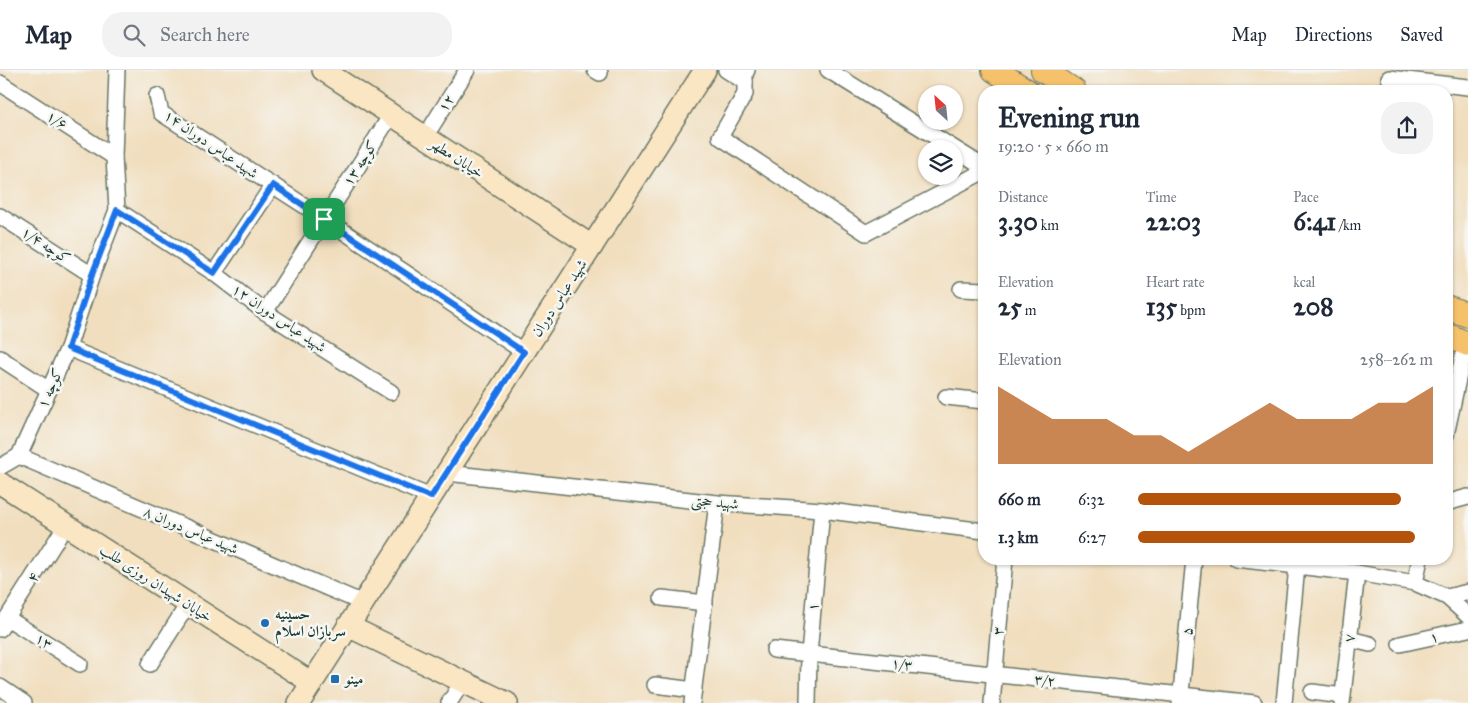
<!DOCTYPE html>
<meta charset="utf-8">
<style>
body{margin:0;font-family:"IM FELL Great Primer",Amiri,serif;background:#f2f2f3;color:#1f2937;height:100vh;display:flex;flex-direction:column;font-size:19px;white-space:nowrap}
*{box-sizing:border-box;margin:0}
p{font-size:16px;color:#747a83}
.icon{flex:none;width:28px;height:28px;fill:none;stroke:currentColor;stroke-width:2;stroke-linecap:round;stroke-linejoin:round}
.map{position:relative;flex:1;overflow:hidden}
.sheet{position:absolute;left:978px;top:15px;width:475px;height:480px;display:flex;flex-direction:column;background:#fff;border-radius:20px;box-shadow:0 1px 4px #0004}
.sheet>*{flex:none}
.needle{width:32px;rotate:333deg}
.fabs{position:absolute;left:918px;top:15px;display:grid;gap:10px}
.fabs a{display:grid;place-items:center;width:45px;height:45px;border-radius:50%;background:#fff;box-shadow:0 1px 4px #0004;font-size:25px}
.pin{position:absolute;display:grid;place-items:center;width:42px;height:42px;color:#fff;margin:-21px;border-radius:10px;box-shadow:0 2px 8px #0006}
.round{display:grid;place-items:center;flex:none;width:52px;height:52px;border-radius:20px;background:#f2f2f3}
.headline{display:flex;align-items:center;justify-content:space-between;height:85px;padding:0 20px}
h1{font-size:28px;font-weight:800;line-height:38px}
.stats{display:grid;grid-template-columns:repeat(3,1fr);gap:8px;height:85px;padding:5px 20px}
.stats div{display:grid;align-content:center}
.stats b{font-size:25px;font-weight:800}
.stats small{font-size:14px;font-weight:400}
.stats p{font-size:14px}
.chart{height:140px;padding:10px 20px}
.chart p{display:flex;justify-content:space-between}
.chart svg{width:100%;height:90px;margin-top:5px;fill:#b45309;opacity:.7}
ul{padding:0 20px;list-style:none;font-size:16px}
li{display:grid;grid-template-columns:80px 60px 1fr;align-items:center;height:38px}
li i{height:12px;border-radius:6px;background:#b45309}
header{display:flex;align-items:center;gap:30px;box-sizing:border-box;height:70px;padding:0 25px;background:#fff;border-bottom:1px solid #e0e1e3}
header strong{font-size:24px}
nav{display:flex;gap:28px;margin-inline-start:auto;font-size:18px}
.search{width:350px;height:45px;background:#f2f2f3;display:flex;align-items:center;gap:12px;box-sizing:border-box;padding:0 18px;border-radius:20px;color:#747a83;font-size:19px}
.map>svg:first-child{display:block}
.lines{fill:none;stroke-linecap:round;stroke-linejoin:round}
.street-casing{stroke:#687564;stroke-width:18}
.secondary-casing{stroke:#687564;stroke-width:24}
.primary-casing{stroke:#687564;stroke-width:26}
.street{stroke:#fff;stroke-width:15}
.secondary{stroke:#fbe6c4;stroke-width:21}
.primary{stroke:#f5c16b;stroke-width:24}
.route-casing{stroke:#fff;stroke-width:10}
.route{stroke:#1a73e8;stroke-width:6}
.poi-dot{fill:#1f6fb2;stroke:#f6f6f2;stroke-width:2}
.labels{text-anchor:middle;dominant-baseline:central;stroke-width:5;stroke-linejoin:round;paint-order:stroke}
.street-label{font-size:15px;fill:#1f3d34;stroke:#f6f6f2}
.poi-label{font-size:15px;font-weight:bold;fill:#1f3d34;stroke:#f6f6f2;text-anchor:start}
</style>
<header>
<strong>Map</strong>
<div class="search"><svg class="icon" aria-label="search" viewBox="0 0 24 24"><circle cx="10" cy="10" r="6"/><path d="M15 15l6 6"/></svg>Search here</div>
<nav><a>Map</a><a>Directions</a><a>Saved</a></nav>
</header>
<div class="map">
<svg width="1468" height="633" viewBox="0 0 1468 633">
<rect width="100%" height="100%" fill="#f6f6f2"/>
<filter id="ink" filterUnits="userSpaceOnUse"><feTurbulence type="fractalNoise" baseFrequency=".02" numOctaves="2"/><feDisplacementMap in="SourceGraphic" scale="10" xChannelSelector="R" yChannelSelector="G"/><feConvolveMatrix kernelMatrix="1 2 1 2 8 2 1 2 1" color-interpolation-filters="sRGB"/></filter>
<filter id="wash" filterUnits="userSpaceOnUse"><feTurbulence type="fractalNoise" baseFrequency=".0096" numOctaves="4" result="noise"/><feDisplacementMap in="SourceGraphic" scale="20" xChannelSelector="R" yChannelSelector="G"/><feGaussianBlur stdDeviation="1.12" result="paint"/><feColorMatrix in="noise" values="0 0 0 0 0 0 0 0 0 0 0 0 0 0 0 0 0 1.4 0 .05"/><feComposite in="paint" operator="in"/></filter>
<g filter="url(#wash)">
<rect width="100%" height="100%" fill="#f1debe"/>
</g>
<g filter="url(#ink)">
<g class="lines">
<g class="street-casing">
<g id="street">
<path d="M595 0 600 3"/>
<path d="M726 0 745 12"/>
<path d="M747 0 745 4V24L720 67 866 163 984 101"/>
<path d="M828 0 984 97"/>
<path d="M1389 8 1468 17"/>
<path d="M0 13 114 87"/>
<path d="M157 26 161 43 325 149 524 282"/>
<path d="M425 67 467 0"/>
<path d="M117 140 214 203 265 242 391 322"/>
<path d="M0 146 92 205"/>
<path d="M214 203 273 115"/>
<path d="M961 219 984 220"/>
<path d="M265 242 391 45"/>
<path d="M68 278 431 427"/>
<path d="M0 288 49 320"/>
<path d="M946 327 984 331"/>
<path d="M1446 365 1466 272"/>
<path d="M19 386 363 533"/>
<path d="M0 397 19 386 68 278 92 205 117 140 114 87 117 0"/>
<path d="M447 403 717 433 822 440 984 461"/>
<path d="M1446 433 1468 427"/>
<path d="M1236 489 1357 503 1415 513 1447 527 1468 546"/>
<path d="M1415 513 1420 489"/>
<path d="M1447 527 1468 522"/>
<path d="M662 528 705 533"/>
<path d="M7 548 80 594"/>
<path d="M0 559 66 455"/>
<path d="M1349 569 1370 574"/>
<path d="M1400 574 1468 559"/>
<path d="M774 580 1254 633"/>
<path d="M150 594 188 534"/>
<path d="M655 615 694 620"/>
<path d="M0 617 24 633"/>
<path d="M1312 622 1343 626"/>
<path d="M449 633 463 611"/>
<path d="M692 633 717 433"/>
<path d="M808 633 809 584 822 440"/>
<path d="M992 633 1005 489"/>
<path d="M1180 633 1194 489"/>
<path d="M1284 633 1297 496"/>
<path d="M1342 633 1357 503"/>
</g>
</g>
<g class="secondary-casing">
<g id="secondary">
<path d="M323 0 592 176"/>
<path d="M0 413 312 613"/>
<path d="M348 556 507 633"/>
<path d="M299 633 705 0"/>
</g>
</g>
<g class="primary-casing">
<g id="primary">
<path d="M994 0 1027 21"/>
<path d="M1043 0 1074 21"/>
<path d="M1446 237 1468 245"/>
<path d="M1446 265 1468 274"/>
</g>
</g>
<use href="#street" class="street"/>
<use href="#secondary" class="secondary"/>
<use href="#primary" class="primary"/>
</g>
</g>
<g class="lines" filter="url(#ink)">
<g class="route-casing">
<path id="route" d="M273 115 524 282 431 427 68 278 92 205 117 140 214 203Z"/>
</g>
<use href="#route" class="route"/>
</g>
<g class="poi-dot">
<circle cx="265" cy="553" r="5"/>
<rect x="330" y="604" width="10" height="10" rx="2.5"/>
</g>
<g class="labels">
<g class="street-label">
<text transform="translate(446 33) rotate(-57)">۱۲</text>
<text transform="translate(57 50) rotate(33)">۱/۶</text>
<text transform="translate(211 74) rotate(34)">شهید عباس دوران ۱۴</text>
<text transform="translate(457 88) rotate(33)">خیابان مطهر</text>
<text transform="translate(360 93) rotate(-57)">کوچه ۱۳</text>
<text transform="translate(46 175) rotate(33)">کوچه ۱/۴</text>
<text transform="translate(559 228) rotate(-57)">شهید عباس دوران</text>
<text transform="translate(279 248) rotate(34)">شهید عباس دوران ۱۲</text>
<text transform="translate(50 318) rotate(-66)">کوچه ۱</text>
<text transform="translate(715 432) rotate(5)">شهید حجتی</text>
<text transform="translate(191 460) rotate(23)">شهید عباس دوران ۸</text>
<text transform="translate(33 507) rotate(-57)">۴</text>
<text transform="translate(156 513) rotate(33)">خیابان شهیدان روزی طلب</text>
<text transform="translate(813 537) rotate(-85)">۱</text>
<text transform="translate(998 561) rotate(-85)">۳</text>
<text transform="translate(1187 561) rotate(-84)">۵</text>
<text transform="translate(1434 567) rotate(-13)">۱</text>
<text transform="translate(1349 568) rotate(-84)">۷</text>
<text transform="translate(44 571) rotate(32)">۱۳</text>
<text transform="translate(902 594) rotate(6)">۱/۳</text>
<text transform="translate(1045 610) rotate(6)">۳/۲</text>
</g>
<g class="poi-label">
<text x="275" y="544">حسینیه<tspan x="275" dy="17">سربازان اسلام</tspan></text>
<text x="345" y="609">مینو</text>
</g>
</g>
</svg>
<div class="fabs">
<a><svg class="needle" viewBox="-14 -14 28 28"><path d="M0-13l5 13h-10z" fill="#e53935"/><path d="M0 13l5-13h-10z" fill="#747a83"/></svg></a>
<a><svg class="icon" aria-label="layers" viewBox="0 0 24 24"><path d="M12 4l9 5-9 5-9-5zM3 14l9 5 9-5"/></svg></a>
</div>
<div class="pin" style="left:324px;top:149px;background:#1e9e55"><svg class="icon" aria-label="arrive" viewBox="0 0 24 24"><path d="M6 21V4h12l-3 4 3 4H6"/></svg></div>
<section class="sheet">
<div class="headline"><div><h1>Evening run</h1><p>19:20 · 5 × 660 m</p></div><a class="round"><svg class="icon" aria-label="share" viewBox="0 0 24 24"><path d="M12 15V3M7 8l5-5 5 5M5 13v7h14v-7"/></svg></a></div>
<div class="stats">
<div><p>Distance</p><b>3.30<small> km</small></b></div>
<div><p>Time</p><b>22:03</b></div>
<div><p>Pace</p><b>6:41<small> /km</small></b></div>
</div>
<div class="stats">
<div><p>Elevation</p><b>25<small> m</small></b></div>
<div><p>Heart rate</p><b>135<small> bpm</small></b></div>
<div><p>kcal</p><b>208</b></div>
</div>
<div class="chart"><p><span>Elevation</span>258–262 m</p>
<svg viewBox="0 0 160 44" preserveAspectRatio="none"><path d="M0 44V6L10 14L20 22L30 22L40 22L50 30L60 30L70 38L80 30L90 22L100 14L110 22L120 22L130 22L140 14L150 14L160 6V44z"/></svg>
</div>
<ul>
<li><b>660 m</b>6:32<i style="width:89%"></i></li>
<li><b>1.3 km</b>6:27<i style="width:94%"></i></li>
</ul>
</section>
</div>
